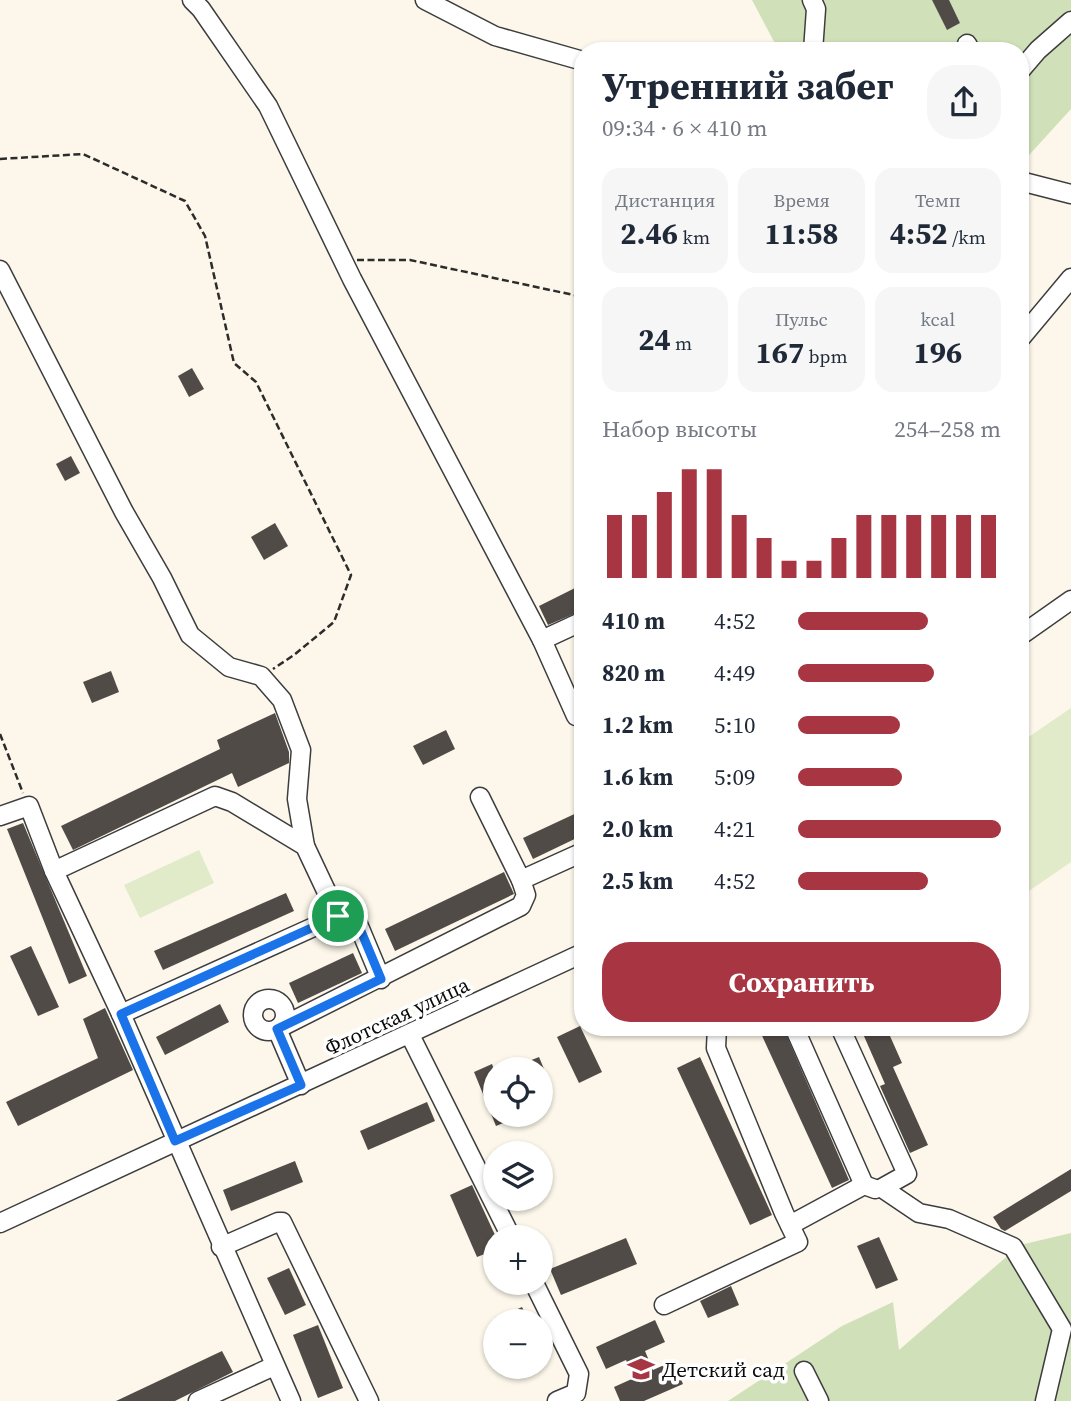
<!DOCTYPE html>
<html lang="ru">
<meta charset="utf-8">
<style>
body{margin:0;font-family:"Source Serif 4",serif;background:#f6f6f7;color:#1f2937;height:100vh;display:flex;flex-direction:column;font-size:26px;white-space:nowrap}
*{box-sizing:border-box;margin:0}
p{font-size:23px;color:#747a83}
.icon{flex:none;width:38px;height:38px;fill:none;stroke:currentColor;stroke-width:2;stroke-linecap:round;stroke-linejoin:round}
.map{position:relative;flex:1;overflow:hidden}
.sheet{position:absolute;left:574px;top:42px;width:455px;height:994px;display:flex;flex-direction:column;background:#fff;border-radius:28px;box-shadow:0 2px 5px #0004}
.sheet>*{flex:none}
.buttons{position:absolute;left:483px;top:1057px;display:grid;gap:14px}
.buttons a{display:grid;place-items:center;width:70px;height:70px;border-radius:50%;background:#fff;box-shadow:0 2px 5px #0004;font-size:35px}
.pin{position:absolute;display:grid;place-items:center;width:60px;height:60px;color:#fff;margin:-30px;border:4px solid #fff;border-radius:50%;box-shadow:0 2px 7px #0007}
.round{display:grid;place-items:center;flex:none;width:74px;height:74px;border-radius:28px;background:#f6f6f7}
.headline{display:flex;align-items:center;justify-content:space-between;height:119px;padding:0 28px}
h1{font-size:38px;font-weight:700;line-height:52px}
.metrics{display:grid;grid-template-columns:repeat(3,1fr);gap:10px;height:119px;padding:7px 28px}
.metrics div{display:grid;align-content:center;border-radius:18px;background:#f6f6f7;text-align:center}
.metrics b{font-size:30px;font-weight:700}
.metrics small{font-size:19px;font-weight:400}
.metrics p{font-size:19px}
.chart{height:196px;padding:14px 28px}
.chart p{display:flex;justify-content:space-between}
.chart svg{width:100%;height:126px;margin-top:7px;stroke:#a73542;stroke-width:6}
.cta{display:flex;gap:14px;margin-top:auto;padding:14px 28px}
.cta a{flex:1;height:80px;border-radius:28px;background:#a73542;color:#fff;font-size:28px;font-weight:700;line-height:80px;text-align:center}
ul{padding:0 28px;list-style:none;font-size:23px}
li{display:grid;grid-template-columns:112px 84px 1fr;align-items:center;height:52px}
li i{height:18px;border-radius:9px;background:#a73542}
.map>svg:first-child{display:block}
.green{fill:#d0e1b9}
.pitch{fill:#e1eac9}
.building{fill:#514b48}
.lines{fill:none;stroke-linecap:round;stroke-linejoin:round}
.minor-casing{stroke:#3d3d3d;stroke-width:21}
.path{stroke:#2c2c2c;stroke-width:2.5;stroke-dasharray:7 3.5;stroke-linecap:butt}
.minor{stroke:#fff;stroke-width:18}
.route-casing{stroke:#fff;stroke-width:14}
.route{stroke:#1a73e8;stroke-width:9}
.labels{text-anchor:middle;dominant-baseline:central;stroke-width:7;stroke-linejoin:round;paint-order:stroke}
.street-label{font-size:21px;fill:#0a0a0a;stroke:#fff}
.poi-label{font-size:21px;fill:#0a0a0a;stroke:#fff;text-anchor:start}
</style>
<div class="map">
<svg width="1071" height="1401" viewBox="0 0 1071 1401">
<rect width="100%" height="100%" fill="#fcf7ea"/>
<g class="green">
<path d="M752 0H1071V109L1020 165V51H779Z"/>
<path d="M1071 1233V1401H728L842 1326 893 1302 899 1350 1020 1245Z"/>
</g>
<g class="pitch">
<path d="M1071 708V862L1020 897V743Z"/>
<path d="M199 850 214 883 140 918 124 885Z"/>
</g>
<g class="building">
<path d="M932 0H949L960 23 947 30Z"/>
<path d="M192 368 204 389 189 397 178 376Z"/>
<path d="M71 456 80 473 65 481 56 464Z"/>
<path d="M275 523 288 546 264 560 251 537Z"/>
<path d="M583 584V610L548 625 539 606Z"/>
<path d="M111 671 119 692 92 703 83 682Z"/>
<path d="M275 713 289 752V763L238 787 232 773 73 850 61 826 220 749 217 740Z"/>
<path d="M446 730 455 749 423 765 413 746Z"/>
<path d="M583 810V835L533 859 523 838Z"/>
<path d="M23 823 87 976 69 984 7 829Z"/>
<path d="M504 872 514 894 395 951 385 929Z"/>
<path d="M286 893 294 911 163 970 154 951Z"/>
<path d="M31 946 59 1007 38 1016 10 956Z"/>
<path d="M353 953 362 973 298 1003 289 983Z"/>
<path d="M220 1004 229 1022 165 1055 156 1037Z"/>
<path d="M105 1008 133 1070 18 1126 6 1102 98 1058 83 1019Z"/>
<path d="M580 1026 602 1072 579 1083 557 1037Z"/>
<path d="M758 1027H783L849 1180 832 1188Z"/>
<path d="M860 1027H886L902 1063 893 1067 928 1145 910 1153 880 1086 885 1084Z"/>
<path d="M539 1057 544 1069H509Z"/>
<path d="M700 1057 772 1215 750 1225 677 1068Z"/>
<path d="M492 1064 495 1072V1115H523L496 1126 474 1072Z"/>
<path d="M427 1102 435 1121 368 1150 360 1131Z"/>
<path d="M295 1161 303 1182 231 1211 223 1190Z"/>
<path d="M1071 1169V1191L1005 1231 1001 1229 993 1217Z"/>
<path d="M472 1185 495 1235V1250L477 1257 450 1195Z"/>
<path d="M879 1237 898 1280 876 1289 857 1246Z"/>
<path d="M626 1238 637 1264 561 1295 550 1269Z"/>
<path d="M289 1268 306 1305 285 1315 267 1278Z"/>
<path d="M731 1286 739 1305 708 1318 700 1301Z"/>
<path d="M522 1307 529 1321H492Z"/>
<path d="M655 1320 665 1342 645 1351 653 1370 673 1361 683 1384 644 1401H620L614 1387 634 1378 626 1360 606 1369 596 1347Z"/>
<path d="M318 1325 343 1388 318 1398 293 1335Z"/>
<path d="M222 1351 233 1372 175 1401H116Z"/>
</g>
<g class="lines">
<g class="minor-casing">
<g id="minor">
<path d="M192 0 201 9 268 106 352 279 542 640"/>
<path d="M425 0 495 36 583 61"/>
<path d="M812 0 816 9 813 51"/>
<path d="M967 44 971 51"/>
<path d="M1020 71 1038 50 1071 21"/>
<path d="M1020 181 1071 194"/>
<path d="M0 270 124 512 162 578 190 635 229 667 261 676 282 700 301 750 297 799 305 846"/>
<path d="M1020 339 1071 278"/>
<path d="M583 621 542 640 576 716 583 713"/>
<path d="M1020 636 1071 600"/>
<path d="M480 797 521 880 583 852"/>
<path d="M0 816 29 806 54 871 121 1014 291 1401"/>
<path d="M54 871 215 796 232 802 305 846 338 916 358 924 381 979"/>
<circle cx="269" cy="1015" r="16"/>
<path d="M121 1014 338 916"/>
<path d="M794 1027 864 1185"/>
<path d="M840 1027 907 1174 882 1188 919 1213 949 1219 1013 1247 1062 1329 1045 1401"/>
<path d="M410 1035 511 1237"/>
<path d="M301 1085 277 1029 521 906 526 895 521 880"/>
<path d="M0 1223 583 953"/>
<path d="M790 1225 864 1185 875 1189"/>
<path d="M221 1247 278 1222H282L369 1401"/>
<path d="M534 1283 579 1374 576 1393 557 1401"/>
<path d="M664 1305 798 1242 784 1213 716 1048 717 1027"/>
<path d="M804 1371 819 1401"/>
<path d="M198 1401 274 1366"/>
</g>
</g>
<g class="path">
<path d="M0 159 83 154 185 201 205 236 234 363 256 382 351 575 334 622 294 655 273 669"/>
<path d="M357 260H410L583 297"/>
<path d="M0 734 23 793"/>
</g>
<use href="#minor" class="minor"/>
</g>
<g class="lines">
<g class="route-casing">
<path id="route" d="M338 916 358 924 381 979 277 1029 301 1085 175 1141 121 1014Z"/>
</g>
<use href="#route" class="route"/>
</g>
<defs>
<g id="school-bare" transform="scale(2.1)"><path d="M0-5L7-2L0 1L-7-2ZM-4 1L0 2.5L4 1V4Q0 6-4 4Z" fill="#a73542" stroke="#fff" stroke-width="2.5" paint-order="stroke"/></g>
</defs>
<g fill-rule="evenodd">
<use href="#school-bare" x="641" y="1369"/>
</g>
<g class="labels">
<g class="street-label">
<text transform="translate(397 1016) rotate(-25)">Флотская улица</text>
</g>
<g class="poi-label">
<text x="662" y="1369">Детский сад</text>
</g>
</g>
</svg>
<div class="buttons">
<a><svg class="icon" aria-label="locate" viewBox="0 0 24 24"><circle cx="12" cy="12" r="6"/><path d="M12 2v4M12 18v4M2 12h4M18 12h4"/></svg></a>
<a><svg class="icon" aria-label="layers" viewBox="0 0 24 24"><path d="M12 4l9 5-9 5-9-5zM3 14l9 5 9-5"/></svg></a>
<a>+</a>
<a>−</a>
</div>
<div class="pin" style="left:338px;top:916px;background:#1e9e55"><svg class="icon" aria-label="arrive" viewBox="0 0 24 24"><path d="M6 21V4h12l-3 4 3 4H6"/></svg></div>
<section class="sheet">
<div class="headline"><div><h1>Утренний забег</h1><p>09:34 · 6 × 410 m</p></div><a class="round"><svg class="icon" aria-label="share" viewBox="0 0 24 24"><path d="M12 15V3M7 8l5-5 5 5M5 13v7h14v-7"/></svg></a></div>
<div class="metrics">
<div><p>Дистанция</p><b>2.46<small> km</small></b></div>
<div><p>Время</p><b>11:58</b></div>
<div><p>Темп</p><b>4:52<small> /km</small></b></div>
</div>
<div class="metrics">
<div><b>24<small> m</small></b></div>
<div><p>Пульс</p><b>167<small> bpm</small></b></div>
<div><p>kcal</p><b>196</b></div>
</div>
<div class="chart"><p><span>Набор высоты</span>254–258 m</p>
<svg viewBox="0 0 160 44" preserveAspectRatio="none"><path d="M5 44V22M15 44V22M25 44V14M35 44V6M45 44V6M55 44V22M65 44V30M75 44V38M85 44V38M95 44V30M105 44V22M115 44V22M125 44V22M135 44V22M145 44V22M155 44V22"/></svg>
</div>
<ul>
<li><b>410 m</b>4:52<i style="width:64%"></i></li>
<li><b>820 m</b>4:49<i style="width:67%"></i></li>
<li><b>1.2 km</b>5:10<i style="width:50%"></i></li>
<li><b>1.6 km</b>5:09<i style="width:51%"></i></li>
<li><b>2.0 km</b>4:21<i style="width:100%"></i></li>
<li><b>2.5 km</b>4:52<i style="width:64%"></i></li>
</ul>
<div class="cta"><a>Сохранить</a></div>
</section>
</div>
